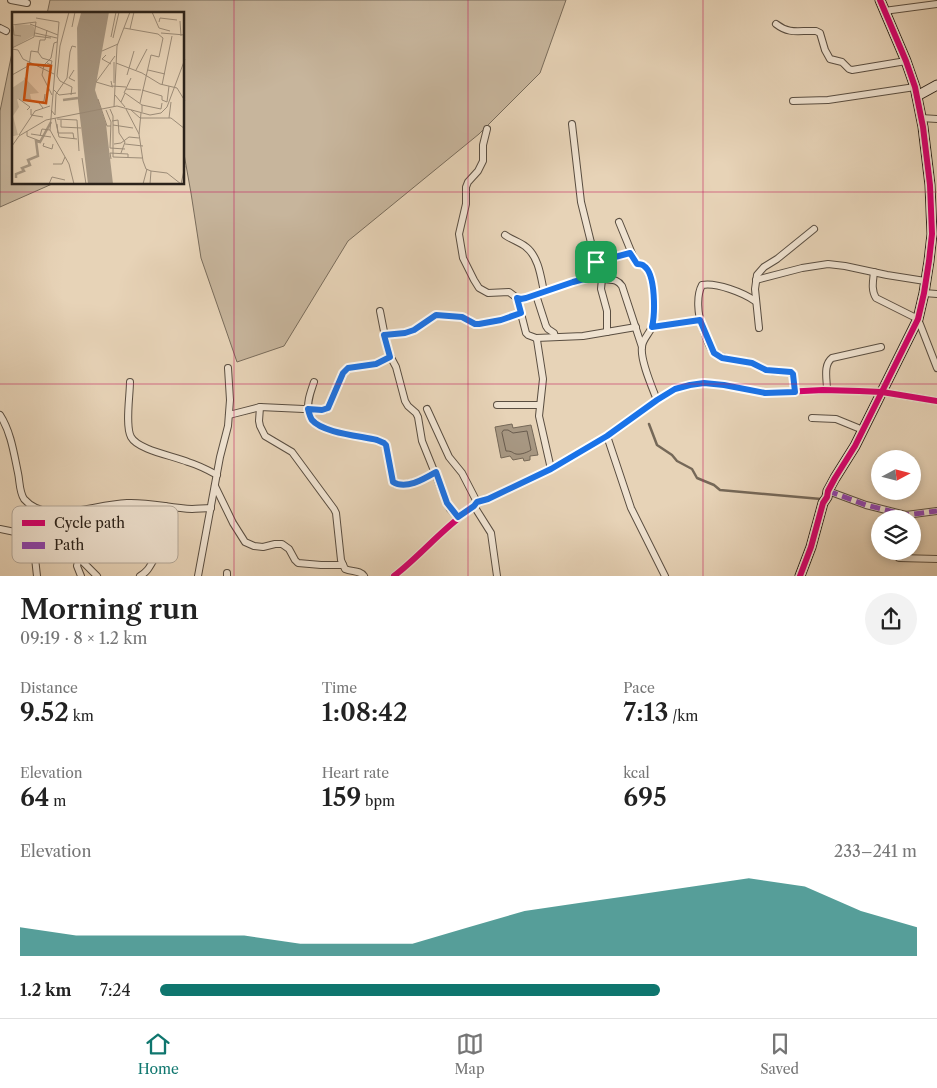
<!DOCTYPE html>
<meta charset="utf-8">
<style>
body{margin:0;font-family:"Libre Caslon Text",serif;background:#f2f2f2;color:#222;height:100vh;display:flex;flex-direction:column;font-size:19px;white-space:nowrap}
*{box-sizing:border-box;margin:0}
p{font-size:16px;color:#767676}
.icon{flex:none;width:28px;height:28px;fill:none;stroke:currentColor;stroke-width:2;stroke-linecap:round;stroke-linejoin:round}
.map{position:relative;height:576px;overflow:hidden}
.side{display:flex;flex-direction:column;background:#fff;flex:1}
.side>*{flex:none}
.needle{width:32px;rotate:83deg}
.tools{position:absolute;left:871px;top:450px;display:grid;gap:10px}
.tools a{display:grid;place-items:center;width:50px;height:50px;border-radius:50%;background:#fff;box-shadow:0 2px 8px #0003;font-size:25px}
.pin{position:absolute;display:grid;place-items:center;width:42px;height:42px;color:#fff;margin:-21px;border-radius:10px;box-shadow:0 2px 8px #0006}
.round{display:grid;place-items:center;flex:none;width:52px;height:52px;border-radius:26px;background:#f2f2f2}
.overview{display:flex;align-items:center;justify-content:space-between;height:85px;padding:0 20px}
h1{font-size:28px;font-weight:600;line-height:38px}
.metrics{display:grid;grid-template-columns:repeat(3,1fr);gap:8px;height:85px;padding:5px 20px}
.metrics div{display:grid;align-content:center}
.metrics b{font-size:25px;font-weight:600}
.metrics small{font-size:14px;font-weight:400}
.metrics p{font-size:14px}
.chart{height:140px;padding:10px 20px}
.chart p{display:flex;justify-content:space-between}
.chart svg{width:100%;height:90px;margin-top:5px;fill:#0f766e;opacity:.7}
ul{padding:0 20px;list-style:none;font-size:16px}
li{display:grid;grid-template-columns:80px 60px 1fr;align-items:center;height:38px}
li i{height:12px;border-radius:6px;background:#0f766e}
.tabs{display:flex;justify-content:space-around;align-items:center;height:70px;border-top:1px solid #e0e0e0;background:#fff;font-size:14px;color:#767676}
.tabs a{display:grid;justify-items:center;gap:2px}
.tabs .current{color:#0f766e}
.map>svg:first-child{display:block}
.green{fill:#c7b59c;stroke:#796c5b}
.water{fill:#a79782;stroke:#756858}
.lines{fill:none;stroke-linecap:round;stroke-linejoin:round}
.shore{stroke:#695c4e;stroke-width:1}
.stream{stroke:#756858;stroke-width:2.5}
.street-casing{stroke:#5a4e41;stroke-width:8}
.secondary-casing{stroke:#2b221a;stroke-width:11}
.street{stroke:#efe2d0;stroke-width:6}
.secondary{stroke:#efe2d0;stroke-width:9}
.quiet{stroke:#8e44ad;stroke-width:5;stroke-dasharray:10 5;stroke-linecap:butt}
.cycleway-casing{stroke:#efe2d0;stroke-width:9}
.cycleway{stroke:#d6006c;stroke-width:6}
.route-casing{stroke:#fff;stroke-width:10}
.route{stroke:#1a73e8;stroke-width:6}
.grid{fill:none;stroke:#c2185b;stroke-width:1;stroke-opacity:0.55}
.inset-river{fill:none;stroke:#a79782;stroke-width:2.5}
.inset-road{fill:none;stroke:#9c8c78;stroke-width:1}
.view{fill:#cc510e;fill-opacity:0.15;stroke:#cc510e;stroke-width:2.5}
.inset-edge{fill:none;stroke:#2b221a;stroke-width:2.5}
.key{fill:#efe2d0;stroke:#b4a899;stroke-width:1}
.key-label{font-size:14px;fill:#2b221a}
</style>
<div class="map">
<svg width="937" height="576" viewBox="0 0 937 576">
<rect width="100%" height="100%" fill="#e7d3b7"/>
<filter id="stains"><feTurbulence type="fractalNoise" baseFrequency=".004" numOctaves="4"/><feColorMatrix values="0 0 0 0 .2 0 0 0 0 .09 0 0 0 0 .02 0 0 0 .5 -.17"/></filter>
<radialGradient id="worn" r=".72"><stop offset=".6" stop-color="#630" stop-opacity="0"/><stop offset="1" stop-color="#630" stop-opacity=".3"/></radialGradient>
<g class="green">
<path d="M50 0H566L540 73 479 134 348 241 284 346 237 362 201 258 191 193 184 154V14H47Z"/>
<path d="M13 48H14V184H52L0 207V111Z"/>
</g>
<path class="water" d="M512 424 513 428 531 425 538 455 530 456V460L524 461 523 458 513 460 510 456 501 458 495 427Z"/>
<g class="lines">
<path class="shore" d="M504 430H508L513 433 527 431 531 450C528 452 521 455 516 454 512 453 513 451 506 451L502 433Z"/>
<path class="stream" d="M649 424 657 445 672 455 677 461 692 469 697 478 714 485 720 490 821 499"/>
<g class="street-casing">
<g id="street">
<path d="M11 0 27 3"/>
<path d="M884 11 937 4"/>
<path d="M776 24C790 35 800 30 816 31L820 33 825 50 830 59 842 62 849 69 852 70 906 61"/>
<path d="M0 28 6 31"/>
<path d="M793 101 828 100 915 87"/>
<path d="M921 118 937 119"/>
<path d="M572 124 581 202 599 275C607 284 614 275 622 286L642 347"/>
<path d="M487 129 483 145V161L478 171 468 182 466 187V204L459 234 463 258 474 280 479 288 488 293 509 292 517 298 521 299 544 292 573 282 599 275"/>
<path d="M619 222 635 261 637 264 645 266C654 277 657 313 652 327 649 334 642 340 642 347 640 360 652 387 657 400"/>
<path d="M505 235C512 240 520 242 526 247 539 257 541 278 544 292"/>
<path d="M596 262 630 253"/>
<path d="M874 272C873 281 871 290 876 298L918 319 937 368"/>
<path d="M602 279 601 289 607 311V332"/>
<path d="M756 280 802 268 828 264 845 266 887 275 925 281"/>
<path d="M924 293 937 294"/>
<path d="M536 295 546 326 548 329 554 333 555 337"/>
<path d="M517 298 526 333 528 335 536 338 537 340 543 379 539 416 551 469"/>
<path d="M755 301C744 293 716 282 702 285 696 296 698 315 702 326 710 347 709 356 734 360 739 361 744 361 749 362 757 364 762 370 771 371 779 372 786 369 793 374L795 392"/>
<path d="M380 311 388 352 396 367 405 401 408 406 416 413 418 417 422 441 445 498 450 509 458 517"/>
<path d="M652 327 699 320"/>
<path d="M759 328 755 289 757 275 764 267 777 259 814 229"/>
<path d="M384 335 405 333 414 330 436 315 462 317 475 324H479L501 320 521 313"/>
<path d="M536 338 583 336 636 327"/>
<path d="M130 382C130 395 125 426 131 437 138 450 174 456 188 462 198 465 208 470 217 475"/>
<path d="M314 382C311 391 306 403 309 413 314 433 360 436 377 440L384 443 387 449 393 482 395 484C410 486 423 480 435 472"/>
<path d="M827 390C827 379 823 365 832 358L881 347"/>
<path d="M497 405H540"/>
<path d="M260 407 259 421 260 426 265 436 292 452 334 509 336 513 341 560 345 569C352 572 360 570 364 576"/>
<path d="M427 409 449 457 462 473 477 502"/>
<path d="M0 415C11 432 14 454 18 473 20 482 19 491 24 499 31 507 41 511 51 512 76 514 102 504 127 503 149 502 170 508 192 509 198 509 204 508 211 508"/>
<path d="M229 415 260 407 325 410 328 408 335 390 343 373 348 368 376 364 390 357"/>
<path d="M812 418 836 419 863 430"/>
<path d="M607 436 631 508 665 576"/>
<path d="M215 486 233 523 245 542 254 546 263 547 275 544H282L289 549 295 560 298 563 321 565H343"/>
<path d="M828 491 866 505 906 515 937 511"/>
<path d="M474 506 491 533 497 576"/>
<path d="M0 529 15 532 49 547H53L66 545 97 576"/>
<path d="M33 540 37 576"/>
<path d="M79 557 77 566 81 576"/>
<path d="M899 558 937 559"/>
<path d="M140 576C147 572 149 568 153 561 164 543 166 526 165 506"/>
<path d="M198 576 220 457 228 426 230 400 228 368"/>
<path d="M227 576V573"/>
<path d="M394 576C420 556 441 530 468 511 477 504 476 502 487 499L551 469 607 436 670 392 690 385 698 383H712L765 393 823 390 859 391 882 392 937 401"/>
</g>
</g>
<g class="secondary-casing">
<g id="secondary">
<path d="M917 96 937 85"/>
<path d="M800 576 811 547 823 503 827 497 828 491 835 478 855 446 918 319 924 293 929 261 932 234 930 185 923 127 915 87 906 61 880 0"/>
</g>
</g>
<use href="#street" class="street"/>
<use href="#secondary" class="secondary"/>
<path class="quiet" d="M828 491 866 505 906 515 937 511"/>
<g class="cycleway-casing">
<g id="cycleway">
<path d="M394 576C420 556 441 530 468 511 477 504 476 502 487 499L551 469 607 436 670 392 690 385 698 383H712L765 393 823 390 859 391 882 392 937 401"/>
<path d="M800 576 811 547 823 503 827 497 828 491 835 478 855 446 918 319 924 293 929 261 932 234 930 185 923 127 915 87 906 61 880 0"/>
</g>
</g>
<use href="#cycleway" class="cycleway"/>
</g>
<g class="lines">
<g class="route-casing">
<path id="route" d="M630 253 637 264C640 264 642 264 644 266 656 274 655 314 652 327L700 320 714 353 722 358 752 363 766 370 791 372 793 374 795 392 765 393 724 385 704 383 690 385 675 389 657 400 607 436 551 469 488 499 477 502 474 506 458 517 447 503 436 472C424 479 406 490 393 482L386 445 384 443 377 440C361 436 323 433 312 420 310 417 309 413 308 409L322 410 328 408 343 373 348 368 376 364 390 357 384 335 405 333 414 330 436 315 462 317 475 324H479L501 320 521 313 517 298 521 299 526 298 573 282 599 275 596 262Z"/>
</g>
<use href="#route" class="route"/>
</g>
<path class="grid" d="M234 0V576M468 0V576M703 0V576M0 192H937M0 384H937"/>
<g transform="translate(12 12)">
<rect width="172" height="172" fill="#e7d3b7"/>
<path d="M3 12 19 13 22 15 23 23 0 36ZM12 65 27 81 18 82 20 90 5 87 7 95 1 104 6 123 2 124H0V76L12 68Z" fill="#c7b59c"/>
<path d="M97 0 83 78 94 112 101 172H76L66 89 65 16 69 1Z" fill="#a79782"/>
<path class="inset-river" d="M51 88 66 86M4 166V162L12 159 10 156 18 153 16 148 26 144 24 129 28 130 39 110"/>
<path class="inset-road" d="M140 0 147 16 158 19M24 6 47 10M168 9 169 24M47 10 38 118 57 152 62 172M147 10 148 6 165 8M18 12 46 23M0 13 24 10M1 14 2 23 9 24M60 15 63 0M112 16 146 22 151 26M118 17 122 0M23 21 45 26M149 21 173 23M23 24 39 26M99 25 104 0M101 26 107 0M0 36 22 25 24 10M0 37 6 38 11 47 42 62M90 39 106 32M94 43 90 47 99 52M35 51 39 53 40 49 30 46 26 40 28 28H33L35 18M104 51 130 61 148 72 165 76 173 89M17 54 19 39 26 40M62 58 57 66 63 69M124 58 135 37M136 58 153 62M0 63 16 54M115 63 122 39M45 64 48 34 57 0M45 64 48 69 60 75 59 83M99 69 100 74 114 75M102 71V50M150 73 160 24M101 75 84 70 103 44M114 77 129 78M42 78 47 83 64 81M130 78 150 84V88L155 90M112 81 119 66M40 83 30 63 32 53 39 46 42 31 45 30M103 83 113 95M7 87 18 95 15 98M86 87 95 114H99M109 90 113 81 130 93V100M155 90 157 74M128 91 139 43 147 45 151 26M130 93 149 97 150 91M102 95 105 34 118 0M31 96 27 91 32 89 33 82M19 97V103L31 105M98 97 101 104V145L130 146M114 97 127 122 131 149 134 157 139 159 138 172M39 98 43 103 44 82 55 66 58 40 60 34 64 35M94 98 99 110 98 136 113 137M119 98 128 106H159L173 117M43 106 47 125 65 127M157 106 159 90M45 107 65 108 67 139M49 108V115L69 116M100 109 106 108 107 121 113 130 109 141M45 112 46 121H61L62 127M101 113 121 116M15 119V124L28 129M19 122 39 125M127 122 129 101M7 123 23 99 38 94M28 124 30 117 38 118M32 131 31 134 40 137 41 132M102 132 109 131 117 125 127 126M113 132 131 134M0 134 7 124 34 108 105 94 138 103 149 101 155 95 173 47M70 146 74 172M99 147 98 141 116 142V145M41 152H50L53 145M139 159 155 161 169 172 173 154M37 172 40 165 53 168M131 172 135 157"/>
<path class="view" d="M16 52 39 54 34 91 12 88Z"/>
<rect width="172" height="172" class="inset-edge"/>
</g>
<rect x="12" y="506" width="166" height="57" rx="8" class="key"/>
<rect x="22" y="520" width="23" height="6" fill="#d6006c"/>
<rect x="22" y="542" width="23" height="7" fill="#8e44ad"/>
<g class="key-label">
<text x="54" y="528">Cycle path</text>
<text x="54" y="550">Path</text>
</g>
<rect width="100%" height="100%" filter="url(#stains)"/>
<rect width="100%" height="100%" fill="url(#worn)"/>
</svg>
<div class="tools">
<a><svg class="needle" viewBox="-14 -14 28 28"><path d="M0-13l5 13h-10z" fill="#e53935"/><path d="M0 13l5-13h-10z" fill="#767676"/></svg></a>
<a><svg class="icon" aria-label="layers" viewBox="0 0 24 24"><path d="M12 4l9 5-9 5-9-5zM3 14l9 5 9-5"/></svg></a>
</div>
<div class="pin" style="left:596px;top:262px;background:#1e9e55"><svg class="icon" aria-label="arrive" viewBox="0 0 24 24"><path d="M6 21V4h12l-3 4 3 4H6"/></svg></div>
</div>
<section class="side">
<div class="overview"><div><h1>Morning run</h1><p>09:19 · 8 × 1.2 km</p></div><a class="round"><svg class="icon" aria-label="share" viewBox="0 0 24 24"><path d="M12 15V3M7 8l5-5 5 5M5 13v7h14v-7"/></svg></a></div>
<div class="metrics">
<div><p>Distance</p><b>9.52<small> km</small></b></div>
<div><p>Time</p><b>1:08:42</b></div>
<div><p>Pace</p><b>7:13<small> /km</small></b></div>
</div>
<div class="metrics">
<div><p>Elevation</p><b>64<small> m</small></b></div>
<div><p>Heart rate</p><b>159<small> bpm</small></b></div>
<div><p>kcal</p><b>695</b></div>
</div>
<div class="chart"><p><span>Elevation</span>233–241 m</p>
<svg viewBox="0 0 160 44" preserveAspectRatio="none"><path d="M0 44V30L10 34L20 34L30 34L40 34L50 38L60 38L70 38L80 30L90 22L100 18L110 14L120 10L130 6L140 10L150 22L160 30V44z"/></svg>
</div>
<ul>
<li><b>1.2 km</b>7:24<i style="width:66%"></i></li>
</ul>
</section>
<nav class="tabs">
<a class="current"><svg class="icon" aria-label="home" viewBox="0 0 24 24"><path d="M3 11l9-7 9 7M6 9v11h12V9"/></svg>Home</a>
<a><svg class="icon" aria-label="map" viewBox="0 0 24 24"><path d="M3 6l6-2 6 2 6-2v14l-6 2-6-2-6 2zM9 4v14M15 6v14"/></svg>Map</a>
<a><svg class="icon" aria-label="saved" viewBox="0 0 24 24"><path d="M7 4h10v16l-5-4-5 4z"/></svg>Saved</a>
</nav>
